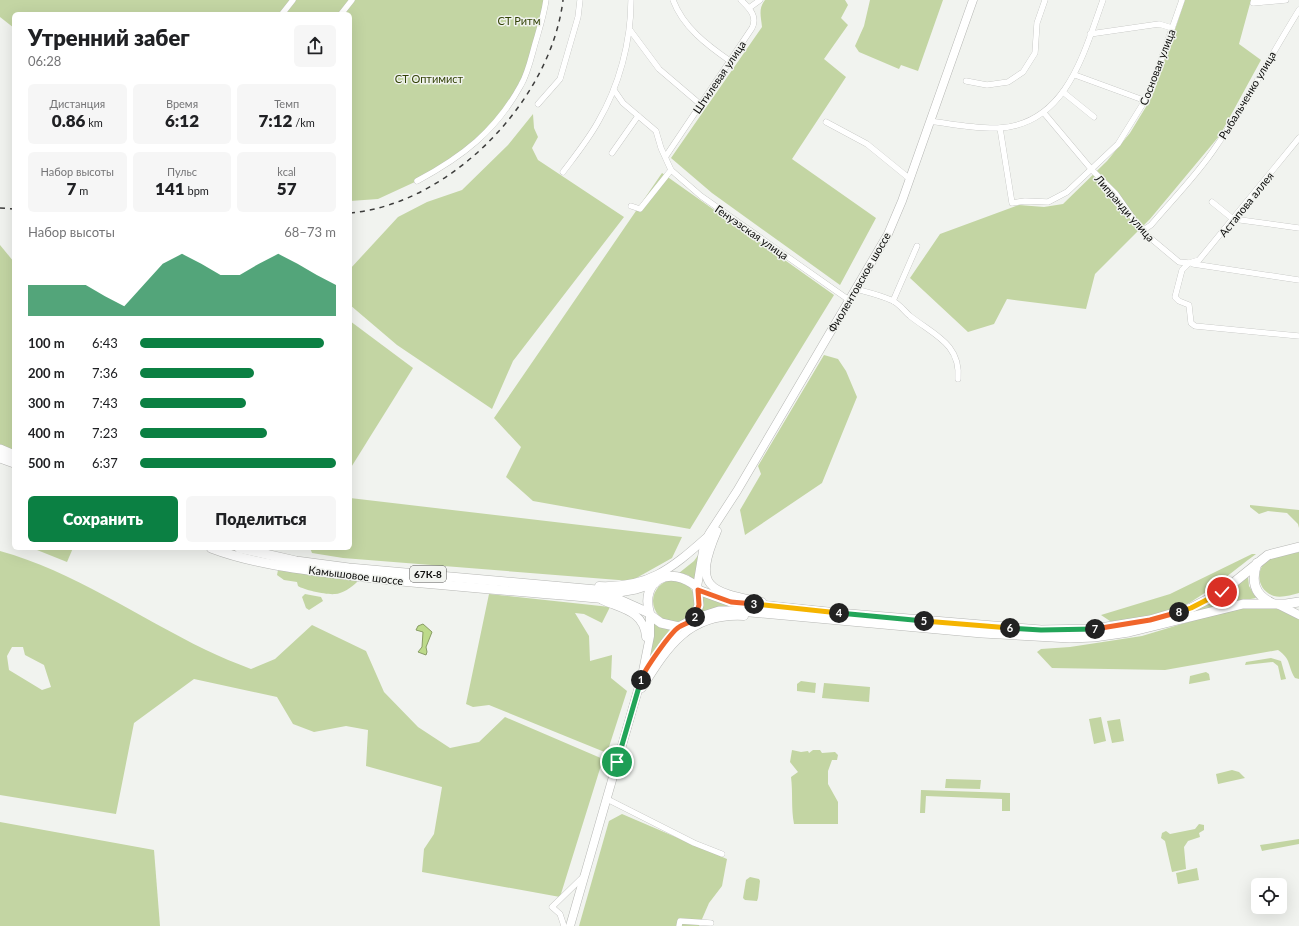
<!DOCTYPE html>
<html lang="ru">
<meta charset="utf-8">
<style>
body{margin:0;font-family:Lato,sans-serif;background:#f6f6f6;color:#202124;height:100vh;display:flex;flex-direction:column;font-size:15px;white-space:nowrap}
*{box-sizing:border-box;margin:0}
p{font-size:13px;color:#757577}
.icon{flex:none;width:22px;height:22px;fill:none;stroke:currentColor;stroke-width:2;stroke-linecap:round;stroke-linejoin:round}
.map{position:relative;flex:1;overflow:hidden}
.drawer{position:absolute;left:12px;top:12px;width:340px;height:538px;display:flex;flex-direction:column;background:#fff;border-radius:6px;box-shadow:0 4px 16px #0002}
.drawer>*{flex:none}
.controls{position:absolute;left:1251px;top:878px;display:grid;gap:8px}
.controls a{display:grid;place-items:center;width:36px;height:36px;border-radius:6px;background:#fff;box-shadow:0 4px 16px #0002;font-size:20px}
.pin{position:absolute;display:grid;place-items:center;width:34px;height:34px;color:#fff;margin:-17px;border:2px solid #fff;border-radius:50%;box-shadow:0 1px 4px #0007}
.km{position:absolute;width:20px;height:20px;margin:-10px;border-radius:50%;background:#222;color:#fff;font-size:11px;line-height:20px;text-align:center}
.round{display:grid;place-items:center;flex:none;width:42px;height:42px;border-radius:6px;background:#f6f6f6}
.head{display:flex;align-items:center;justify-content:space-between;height:68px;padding:0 16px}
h1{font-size:22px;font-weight:800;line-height:30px}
.metrics{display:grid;grid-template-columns:repeat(3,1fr);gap:6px;height:68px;padding:4px 16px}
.metrics div{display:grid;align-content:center;border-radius:6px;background:#f6f6f6;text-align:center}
.metrics b{font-size:17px;font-weight:800}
.metrics small{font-size:11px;font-weight:400}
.metrics p{font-size:11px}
.chart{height:112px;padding:8px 16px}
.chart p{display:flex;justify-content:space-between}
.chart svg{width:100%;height:72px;margin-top:4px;fill:#0b8043;opacity:.7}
.cta{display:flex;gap:8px;margin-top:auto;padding:8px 16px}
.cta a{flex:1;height:46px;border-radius:6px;background:#0b8043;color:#fff;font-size:16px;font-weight:800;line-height:46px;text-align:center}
.cta a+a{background:#f6f6f6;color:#202124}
ul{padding:0 16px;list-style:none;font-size:13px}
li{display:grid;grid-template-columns:64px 48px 1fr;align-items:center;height:30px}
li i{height:10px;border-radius:5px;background:#0b8043}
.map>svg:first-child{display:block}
.green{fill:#c3d5a3;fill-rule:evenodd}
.water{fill:#bdda8a;stroke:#889c64}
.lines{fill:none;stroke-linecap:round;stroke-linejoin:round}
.minor-casing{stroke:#b6b7b4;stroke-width:6}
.secondary-casing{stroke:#b6b7b4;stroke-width:9}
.primary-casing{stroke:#b6b7b4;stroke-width:10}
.minor{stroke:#fff;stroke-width:5.5}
.secondary{stroke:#fff;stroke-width:8}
.primary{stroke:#fff;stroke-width:9}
.rail{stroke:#3d3d3c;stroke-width:1.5;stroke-dasharray:5 5;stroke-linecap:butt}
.split-1-casing{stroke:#fff;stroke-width:8}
.split-2-casing{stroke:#fff;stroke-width:8}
.split-3-casing{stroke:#fff;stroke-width:8}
.split-4-casing{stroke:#fff;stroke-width:8}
.split-5-casing{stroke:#fff;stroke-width:8}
.split-6-casing{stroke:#fff;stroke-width:8}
.split-7-casing{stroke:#fff;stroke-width:8}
.split-8-casing{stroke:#fff;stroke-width:8}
.split-9-casing{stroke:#fff;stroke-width:8}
.split-1{stroke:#22a559;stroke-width:5}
.split-2{stroke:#f0652b;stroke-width:5}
.split-3{stroke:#f0652b;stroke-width:5}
.split-4{stroke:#f5b400;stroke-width:5}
.split-5{stroke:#22a559;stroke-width:5}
.split-6{stroke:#f5b400;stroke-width:5}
.split-7{stroke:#22a559;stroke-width:5}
.split-8{stroke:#f0652b;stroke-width:5}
.split-9{stroke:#f5b400;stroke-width:5}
.labels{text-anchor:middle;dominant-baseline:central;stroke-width:3;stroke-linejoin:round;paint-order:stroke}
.shield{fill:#f1f3ef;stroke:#51514f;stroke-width:1}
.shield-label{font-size:10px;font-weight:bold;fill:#0c0c0b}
.park-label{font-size:11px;fill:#324206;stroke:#f1f3ef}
.street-label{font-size:11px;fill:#0c0c0b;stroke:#f1f3ef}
</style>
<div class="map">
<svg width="1299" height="926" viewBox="0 0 1299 926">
<rect width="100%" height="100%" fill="#f1f3ef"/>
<g class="green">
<path d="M0 0H544L532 55 522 85 497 121 469 149 417 181 378 199 350 201V14H14V28L0 17Z"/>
<path d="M765 0H845L848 5 841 18 848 25 824 59 846 77 792 159 876 218 840 285 712 193 671 158 762 27C761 16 758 9 765 0Z"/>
<path d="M870 0H943L918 71 901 65 899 69 859 52 855 46 864 26Z"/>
<path d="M1185 0H1251L1239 44 1261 60 1220 135 1150 219 1095 274 1086 309 1007 299 994 324 968 332 910 278 940 234 1019 205 1044 207 1063 204 1107 161 1130 133 1152 97Z"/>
<path d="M533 114 534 128 538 137 532 148 538 160 624 217 513 361 492 409 397 345 350 305V269L398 217 427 202 462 190 508 145Z"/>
<path d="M662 173 834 295 690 529 533 501 506 477 521 447 494 418Z"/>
<path d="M0 245 14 262V450L0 445Z"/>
<path d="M350 321 413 368 350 469Z"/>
<path d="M824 355 838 359 846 371 857 397 822 483 745 535 740 510 761 474 758 466Z"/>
<path d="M350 498 682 537 672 558 631 581 343 558 312 553 310 548H350Z"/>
<path d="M1250 505 1299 510V528L1298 524 1287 513 1268 511 1259 514 1250 507Z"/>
<path d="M32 548H73L67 562Z"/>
<path d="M0 551C73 571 138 617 206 650 220 657 236 663 251 669L275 659 312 625 366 651 384 692 418 727 450 748 479 742 505 717 603 759 560 897 422 872 424 849 434 834 442 787 366 766 368 730 346 726 314 732 293 724 277 697 194 679 134 723 116 814 0 795ZM12 647H23L25 655 44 665 51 687 42 690 9 670 7 656Z"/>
<path d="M1299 552V593C1291 595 1282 598 1274 596 1255 590 1255 566 1271 557 1279 554 1291 554 1299 552Z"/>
<path d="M699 554 696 581 688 575 679 573 694 561Z"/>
<path d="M1252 554H1256C1234 570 1200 600 1177 609 1157 617 1134 619 1113 623L1101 615 1170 594Z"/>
<path d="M278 570 356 580 357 582C352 587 342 594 335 594 327 595 304 590 298 586L297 582 284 580 277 575Z"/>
<path d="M1248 576 1249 586 1256 598 1229 603 1190 614 1189 612Z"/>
<circle cx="674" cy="601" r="21"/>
<path d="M305 594 321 597 323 601 309 610 306 608 302 597Z"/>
<path d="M489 594 610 607 602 623 584 614 575 613 589 636 590 661 612 655 611 678 627 691 607 753 489 705 473 707 466 704Z"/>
<path d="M702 595 731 604V607L700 613Z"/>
<path d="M1266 606 1290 612 1299 619V679L1295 678C1287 665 1292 660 1278 650L1165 670 1052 668 1037 652 1041 649 1070 647 1142 636 1228 610Z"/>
<path d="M652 620 662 628 672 630 648 664Z"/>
<path d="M1271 658 1281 661 1286 679 1281 680 1278 666 1273 662 1245 665 1246 662Z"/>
<path d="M1206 672 1209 674 1210 680 1189 684 1190 676Z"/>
<path d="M801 681 816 683 815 693 797 691V684Z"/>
<path d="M824 683 870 687 869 702 822 698Z"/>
<path d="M1101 717 1106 741 1094 744 1089 719Z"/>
<path d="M1120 719 1124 741 1112 743 1107 721Z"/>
<path d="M792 750 801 752 808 751 809 753 813 750H820L822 753 835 752 838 755 837 760H832L828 771V784L838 802V824H794C791 808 793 793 791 777L798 772 790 762Z"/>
<path d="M1232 770 1239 772 1245 778 1218 784 1216 774Z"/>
<path d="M946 779 981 780 980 789 945 788Z"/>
<path d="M921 790 1010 793V811H1002V799L926 796 925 813H920Z"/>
<path d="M622 814 727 859 722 886 709 903 699 926H579L609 821Z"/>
<path d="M0 822 154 850 160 926H0Z"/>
<path d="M1199 824 1204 825V830L1199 833 1200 837 1188 841 1184 847 1186 869 1172 872 1165 841 1161 838 1162 833 1166 831 1170 834 1195 829Z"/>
<path d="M1299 839V844L1262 851 1260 845Z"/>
<path d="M1197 868 1199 880 1178 884 1176 873Z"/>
<path d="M750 877 759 879 760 881 758 898 757 901 745 900 743 898 746 880Z"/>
</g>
<path class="water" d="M423 624 432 632 426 647 427 652 426 655 418 652 422 647 423 632 416 630 418 626Z"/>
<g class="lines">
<g class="minor-casing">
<g id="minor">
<path d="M673 0C683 27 707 45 730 61"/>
<path d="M1254 0 1253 3 1286 0"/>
<path d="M749 8 760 0"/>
<path d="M282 14 293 0"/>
<path d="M341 14 352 0"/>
<path d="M630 30 659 69 700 104"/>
<path d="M1090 34 1159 24 1172 28"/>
<path d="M1075 75 1146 101"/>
<path d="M966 81 987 85 1008 82 1023 72 1035 53 1037 23 1045 0"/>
<path d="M614 90 623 103 656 131 661 148 671 170 701 196 849 300"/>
<path d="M1063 92 1094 117"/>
<path d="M538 104 560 79 578 17 580 0"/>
<path d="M1044 113 1092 170 1116 194 1142 231 1179 262 1189 263 1182 270 1175 297 1179 301 1189 305 1191 323 1195 326 1299 336"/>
<path d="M930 121C952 124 976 129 999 128 1067 124 1084 52 1103 0"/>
<path d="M826 122 867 144 910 179"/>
<path d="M1000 128 1012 203 1025 201 1048 202 1067 192 1118 144 1149 94 1182 0"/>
<path d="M612 153 638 116"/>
<path d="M666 156 752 28C758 16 749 8 741 0"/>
<path d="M563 172C575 156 588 140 598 122 619 86 631 42 631 0"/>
<path d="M417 181C462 157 496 131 521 85 528 73 531 58 535 44 539 30 544 15 546 0"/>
<path d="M1212 202 1233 219 1299 228"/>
<path d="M631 206 640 209 671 170"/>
<path d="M1142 231 1151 225C1172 200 1197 175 1215 148 1246 103 1271 55 1299 10"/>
<path d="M1189 263 1199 260 1299 138"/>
<path d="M1193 264 1299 280"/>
<path d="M856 289C867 292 880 295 891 300 899 303 904 311 910 316 934 335 961 344 958 379"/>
<path d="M893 301 917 246"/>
<path d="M607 799 694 843 722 854"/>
<path d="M564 926 560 914 552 907 584 876"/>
<path d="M679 926 680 921 711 923"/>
</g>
</g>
<g class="secondary-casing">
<g id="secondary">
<path d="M717 531C693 588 708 591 762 602"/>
<path d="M599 586C648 588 671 569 706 538"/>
<path d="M697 587 704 545 709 534 737 491 888 234 902 201 973 0"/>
<path d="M602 600C622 609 644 611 646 637"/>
<path d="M1279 605 1299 615"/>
<path d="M653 661 666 641 679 627"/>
<path d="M642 688C668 646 689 613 744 616"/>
<path d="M570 926 642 676 650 636V615"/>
</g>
</g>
<g class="primary-casing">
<g id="primary">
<path d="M0 449 14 455"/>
<path d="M0 458 14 463"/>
<path d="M211 548C256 565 307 570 354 576 442 586 531 592 620 600L649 613"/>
<path d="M239 548 296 561 349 568 619 592 636 589 655 583"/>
<path d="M1257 563C1251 581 1254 595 1272 603"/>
<path d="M698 590 731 602 837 613 1041 630 1094 629 1150 620 1191 608 1222 592 1268 555 1299 547"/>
<path d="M694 619 699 605 697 587C670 564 639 580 650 615L661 623 679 627 694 619 719 611H739L982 633 1070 638 1094 637 1129 632 1243 604H1286L1299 602"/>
</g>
</g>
<use href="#minor" class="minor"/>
<use href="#secondary" class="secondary"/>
<use href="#primary" class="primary"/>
<g class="rail">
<path d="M0 208 14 209"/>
<path d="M350 213C451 204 551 100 563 0"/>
</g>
</g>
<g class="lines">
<g class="split-1-casing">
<path id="split-1" d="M617 762 641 680"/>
</g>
<g class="split-2-casing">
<path id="split-2" d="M641 680C644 670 671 632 679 627 685 623 691 623 695 617"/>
</g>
<g class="split-3-casing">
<path id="split-3" d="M695 617 699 605 698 590 731 602 754 604"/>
</g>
<g class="split-4-casing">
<path id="split-4" d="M754 604 839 613"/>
</g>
<g class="split-5-casing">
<path id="split-5" d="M839 613 924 621"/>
</g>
<g class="split-6-casing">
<path id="split-6" d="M924 621 1010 628"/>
</g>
<g class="split-7-casing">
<path id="split-7" d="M1010 628 1041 630 1095 629"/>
</g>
<g class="split-8-casing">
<path id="split-8" d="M1095 629 1150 620 1179 612"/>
</g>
<g class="split-9-casing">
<path id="split-9" d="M1179 612 1191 608 1222 592"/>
</g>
<use href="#split-1" class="split-1"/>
<use href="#split-2" class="split-2"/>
<use href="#split-3" class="split-3"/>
<use href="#split-4" class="split-4"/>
<use href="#split-5" class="split-5"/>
<use href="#split-6" class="split-6"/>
<use href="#split-7" class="split-7"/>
<use href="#split-8" class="split-8"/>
<use href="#split-9" class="split-9"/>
</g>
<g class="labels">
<rect class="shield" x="410" y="566" width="36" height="16" rx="3"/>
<g class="shield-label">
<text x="428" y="574">67К-8</text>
</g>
<g class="park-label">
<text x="519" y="20">СТ Ритм</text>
<text x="429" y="78">СТ Оптимист</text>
</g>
<g class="street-label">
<text transform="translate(1157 67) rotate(-69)">Сосновая улица</text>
<text transform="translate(719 77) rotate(-56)">Штилевая улица</text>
<text transform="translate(1247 95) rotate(-59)">Рыбальченко улица</text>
<text transform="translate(1246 204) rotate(-51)">Астапова аллея</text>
<text transform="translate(1125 208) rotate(49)">Липранди улица</text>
<text transform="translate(752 232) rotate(35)">Генуэзская улица</text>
<text transform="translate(859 282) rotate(-60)">Фиолентовское шоссе</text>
<text transform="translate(356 575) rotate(7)">Камышовое шоссе</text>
</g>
</g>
</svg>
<div class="controls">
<a><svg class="icon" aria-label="locate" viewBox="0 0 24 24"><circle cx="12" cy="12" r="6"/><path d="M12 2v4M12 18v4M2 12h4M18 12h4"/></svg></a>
</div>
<div class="pin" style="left:617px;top:762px;background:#1e9e55"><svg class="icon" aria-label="arrive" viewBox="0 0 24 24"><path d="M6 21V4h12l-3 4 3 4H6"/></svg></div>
<div class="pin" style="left:1222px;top:592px;background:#d93025"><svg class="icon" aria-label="check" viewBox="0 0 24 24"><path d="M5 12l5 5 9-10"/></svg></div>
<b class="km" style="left:641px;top:680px">1</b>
<b class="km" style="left:695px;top:617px">2</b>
<b class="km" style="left:754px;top:604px">3</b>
<b class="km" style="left:839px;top:613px">4</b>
<b class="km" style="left:924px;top:621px">5</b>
<b class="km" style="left:1010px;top:628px">6</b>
<b class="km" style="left:1095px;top:629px">7</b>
<b class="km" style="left:1179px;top:612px">8</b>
<section class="drawer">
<div class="head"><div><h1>Утренний забег</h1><p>06:28</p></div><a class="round"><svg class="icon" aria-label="share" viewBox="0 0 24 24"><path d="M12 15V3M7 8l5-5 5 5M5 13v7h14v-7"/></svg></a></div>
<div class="metrics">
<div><p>Дистанция</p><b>0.86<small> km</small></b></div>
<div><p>Время</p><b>6:12</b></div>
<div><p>Темп</p><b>7:12<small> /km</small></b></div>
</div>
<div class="metrics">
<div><p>Набор высоты</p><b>7<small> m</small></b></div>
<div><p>Пульс</p><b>141<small> bpm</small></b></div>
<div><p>kcal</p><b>57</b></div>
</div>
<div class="chart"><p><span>Набор высоты</span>68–73 m</p>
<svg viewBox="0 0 160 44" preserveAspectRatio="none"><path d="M0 44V25L10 25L20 25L30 25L40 32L50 38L60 25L70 12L80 6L90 12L100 19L110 19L120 12L130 6L140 12L150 19L160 25V44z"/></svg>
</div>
<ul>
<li><b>100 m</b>6:43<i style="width:94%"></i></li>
<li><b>200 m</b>7:36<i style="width:58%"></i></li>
<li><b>300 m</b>7:43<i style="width:54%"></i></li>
<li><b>400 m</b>7:23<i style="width:65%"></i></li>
<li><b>500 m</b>6:37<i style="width:100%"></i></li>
</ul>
<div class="cta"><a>Сохранить</a><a>Поделиться</a></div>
</section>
</div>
